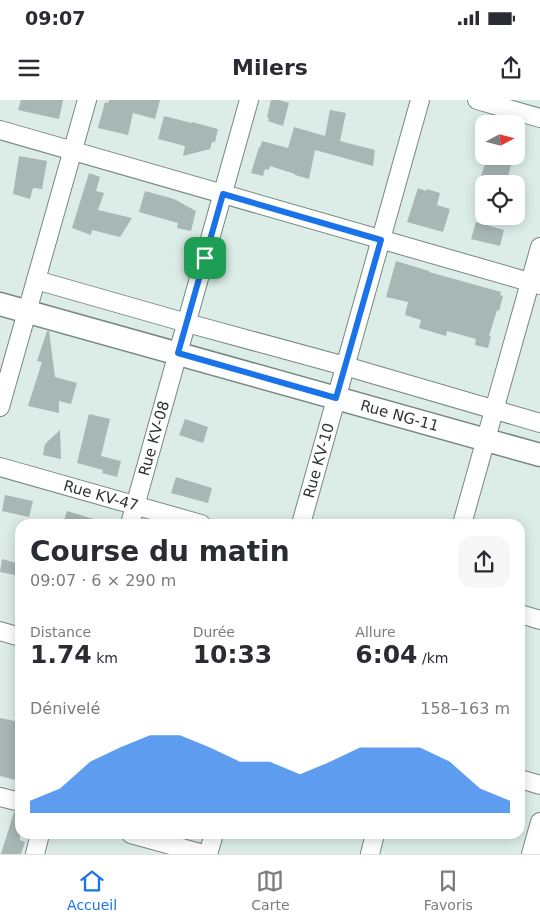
<!DOCTYPE html>
<html lang="fr">
<meta charset="utf-8">
<style>
body{margin:0;font-family:"DejaVu Sans",sans-serif;background:#f7f7f7;color:#2b2b33;height:100vh;display:flex;flex-direction:column;font-size:19px;white-space:nowrap}
*{box-sizing:border-box;margin:0}
p{font-size:16px;color:#7c7c81}
.icon{flex:none;width:28px;height:28px;fill:none;stroke:currentColor;stroke-width:2;stroke-linecap:round;stroke-linejoin:round}
.map{position:relative;flex:1;overflow:hidden}
.drawer{position:absolute;left:15px;top:419px;width:510px;height:320px;display:flex;flex-direction:column;background:#fff;border-radius:15px;box-shadow:0 2px 12px #0003}
.drawer>*{flex:none}
.needle{width:32px;rotate:83deg}
.buttons{position:absolute;left:475px;top:15px;display:grid;gap:10px}
.buttons a{display:grid;place-items:center;width:50px;height:50px;border-radius:10px;background:#fff;box-shadow:0 2px 12px #0003;font-size:25px}
.pin{position:absolute;display:grid;place-items:center;width:42px;height:42px;color:#fff;margin:-21px;border-radius:10px;box-shadow:0 2px 8px #0006}
.round{display:grid;place-items:center;flex:none;width:52px;height:52px;border-radius:15px;background:#f7f7f7}
.headline{display:flex;align-items:center;justify-content:space-between;height:85px;padding:0 15px}
h1{font-size:28px;font-weight:700;line-height:38px}
.stats{display:grid;grid-template-columns:repeat(3,1fr);gap:8px;height:85px;padding:5px 15px}
.stats div{display:grid;align-content:center}
.stats b{font-size:25px;font-weight:700}
.stats small{font-size:14px;font-weight:400}
.stats p{font-size:14px}
.chart{height:140px;padding:10px 15px}
.chart p{display:flex;justify-content:space-between}
.chart svg{width:100%;height:90px;margin-top:5px;fill:#1a73e8;opacity:.7}
.status{display:flex;justify-content:space-between;align-items:center;height:35px;padding:0 25px;background:#fff;direction:ltr}
.status svg{height:14px;fill:currentColor}
header{display:flex;justify-content:space-between;align-items:center;height:65px;padding:0 15px;background:#fff;font-size:22px;font-weight:700}
.tabs{display:flex;justify-content:space-around;align-items:center;height:70px;border-top:1px solid #e1e1e2;background:#fff;font-size:14px;color:#7c7c81}
.tabs a{display:grid;justify-items:center;gap:2px}
.tabs .on{color:#1a73e8}
.map>svg:first-child{display:block}
.building{fill:#a7b7b3}
.lines{fill:none;stroke-linecap:round;stroke-linejoin:round}
.minor-casing{stroke:#778782;stroke-width:20}
.tertiary-casing{stroke:#778782;stroke-width:25}
.minor{stroke:#fff;stroke-width:18}
.tertiary{stroke:#fff;stroke-width:22}
.route-casing{stroke:#fff;stroke-width:10}
.route{stroke:#1a73e8;stroke-width:6}
.labels{text-anchor:middle;dominant-baseline:central;stroke-width:4;stroke-linejoin:round;paint-order:stroke}
.street-label{font-size:15px;fill:#2e3433;stroke:#e9faf5}
</style>
<div class="status"><b>09:07</b><svg viewBox="0 0 49 12"><path d="M0 12V9h3v3zM5 12V6h3v6zM10 12V3h3v9zM15 12V0h3v12zM26 1h20v11H26zM47 4h2v5h-2z"/></svg></div>
<header><svg class="icon" aria-label="menu" viewBox="0 0 24 24"><path d="M4 6h16M4 12h16M4 18h16"/></svg>Milers<svg class="icon" aria-label="share" viewBox="0 0 24 24"><path d="M12 15V3M7 8l5-5 5 5M5 13v7h14v-7"/></svg></header>
<div class="map">
<svg width="540" height="754" viewBox="0 0 540 754">
<rect width="100%" height="100%" fill="#dcede8"/>
<g class="building">
<path d="M21 0H63L59 19 18 10Z"/>
<path d="M109 0H160L155 19 133 13 128 35 98 28 105 2 108 3Z"/>
<path d="M271 0H279L289 3 283 26 268 21 269 18 267 17Z"/>
<path d="M330 10 346 13 340 41 375 50 373 66 315 50 309 79 295 75V74L270 66 269 70 265 69 263 76 251 73 259 47 260 48 262 41 288 48 294 27 325 36Z"/>
<path d="M164 16 192 23V22L218 29 215 42H212L210 49 183 56 185 46 158 39Z"/>
<path d="M19 56 47 61 42 89 33 88 30 99 13 94Z"/>
<path d="M487 58 511 65 506 84 481 76Z"/>
<path d="M89 73 100 77 96 91 104 93 98 110 132 118 120 137 92 130 91 135 72 128Z"/>
<path d="M418 88 426 91 427 89 440 93 437 105 450 109 443 132 407 122Z"/>
<path d="M145 91 174 99 196 111 191 131 177 128 178 123 139 112Z"/>
<path d="M476 122 504 130 500 146 471 139Z"/>
<path d="M396 161 429 171V172L501 192 500 195 503 196 499 211 497 210 489 236H491L488 248 475 245 476 239 447 231 446 236 419 228 421 220 405 215 408 202 386 197Z"/>
<path d="M47 231H49L55 277 77 283 71 304 59 301V313L28 306 42 262 37 261Z"/>
<path d="M89 314 110 319 101 356 121 361 117 377 102 373 103 370 77 363Z"/>
<path d="M185 319 208 327 203 343 179 335Z"/>
<path d="M60 330 61 359 43 355 45 344Z"/>
<path d="M176 377 212 388 208 403 171 393Z"/>
<path d="M5 395 33 401 29 417 2 411Z"/>
<path d="M67 411 100 421V424H63Z"/>
<path d="M2 459 20 464V476L0 472Z"/>
<path d="M0 618 20 622V681L0 676Z"/>
<path d="M14 712H20V740L25 742 21 754H1Z"/>
</g>
<g class="lines">
<g class="minor-casing">
<g id="minor">
<path d="M477 0 540 18"/>
<path d="M0 30 540 185"/>
<path d="M36 180 187 223 345 266 540 323"/>
<path d="M0 307 87 0"/>
<path id="s1" d="M0 367 201 424"/>
<path id="s2" d="M130 424 249 0"/>
<path id="s3" d="M301 424 420 0"/>
<path d="M462 424 540 147"/>
<path d="M520 514 540 520"/>
<path d="M0 531 20 537"/>
<path d="M520 679 540 685"/>
<path d="M0 697 20 702"/>
<path d="M131 734 203 754"/>
<path d="M35 754 40 734"/>
<path d="M208 754 214 734"/>
<path d="M370 754 375 734"/>
<path d="M531 754 540 722"/>
</g>
</g>
<g class="tertiary-casing">
<g id="tertiary">
<path id="s4" d="M0 204 540 355"/>
</g>
</g>
<use href="#minor" class="minor"/>
<use href="#tertiary" class="tertiary"/>
</g>
<g class="lines">
<g class="route-casing">
<path id="route" d="M223 94 381 140 336 298 178 253Z"/>
</g>
<use href="#route" class="route"/>
</g>
<g class="labels">
<g class="street-label">
<text stroke="none"><textPath href="#s4" startOffset="415">Rue NG-11</textPath></text>
<text stroke="none"><textPath href="#s2" startOffset="89">Rue KV-08</textPath></text>
<text stroke="none"><textPath href="#s3" startOffset="66">Rue KV-10</textPath></text>
<text stroke="none"><textPath href="#s1" startOffset="105">Rue KV-47</textPath></text>
</g>
</g>
</svg>
<div class="buttons">
<a><svg class="needle" viewBox="-14 -14 28 28"><path d="M0-13l5 13h-10z" fill="#e53935"/><path d="M0 13l5-13h-10z" fill="#7c7c81"/></svg></a>
<a><svg class="icon" aria-label="locate" viewBox="0 0 24 24"><circle cx="12" cy="12" r="6"/><path d="M12 2v4M12 18v4M2 12h4M18 12h4"/></svg></a>
</div>
<div class="pin" style="left:205px;top:158px;background:#1e9e55"><svg class="icon" aria-label="arrive" viewBox="0 0 24 24"><path d="M6 21V4h12l-3 4 3 4H6"/></svg></div>
<section class="drawer">
<div class="headline"><div><h1>Course du matin</h1><p>09:07 · 6 × 290 m</p></div><a class="round"><svg class="icon" aria-label="share" viewBox="0 0 24 24"><path d="M12 15V3M7 8l5-5 5 5M5 13v7h14v-7"/></svg></a></div>
<div class="stats">
<div><p>Distance</p><b>1.74<small> km</small></b></div>
<div><p>Durée</p><b>10:33</b></div>
<div><p>Allure</p><b>6:04<small> /km</small></b></div>
</div>
<div class="chart"><p><span>Dénivelé</span>158–163 m</p>
<svg viewBox="0 0 160 44" preserveAspectRatio="none"><path d="M0 44V38L10 32L20 19L30 12L40 6L50 6L60 12L70 19L80 19L90 25L100 19L110 12L120 12L130 12L140 19L150 32L160 38V44z"/></svg>
</div>
</section>
</div>
<nav class="tabs">
<a class="on"><svg class="icon" aria-label="home" viewBox="0 0 24 24"><path d="M3 11l9-7 9 7M6 9v11h12V9"/></svg>Accueil</a>
<a><svg class="icon" aria-label="map" viewBox="0 0 24 24"><path d="M3 6l6-2 6 2 6-2v14l-6 2-6-2-6 2zM9 4v14M15 6v14"/></svg>Carte</a>
<a><svg class="icon" aria-label="saved" viewBox="0 0 24 24"><path d="M7 4h10v16l-5-4-5 4z"/></svg>Favoris</a>
</nav>
